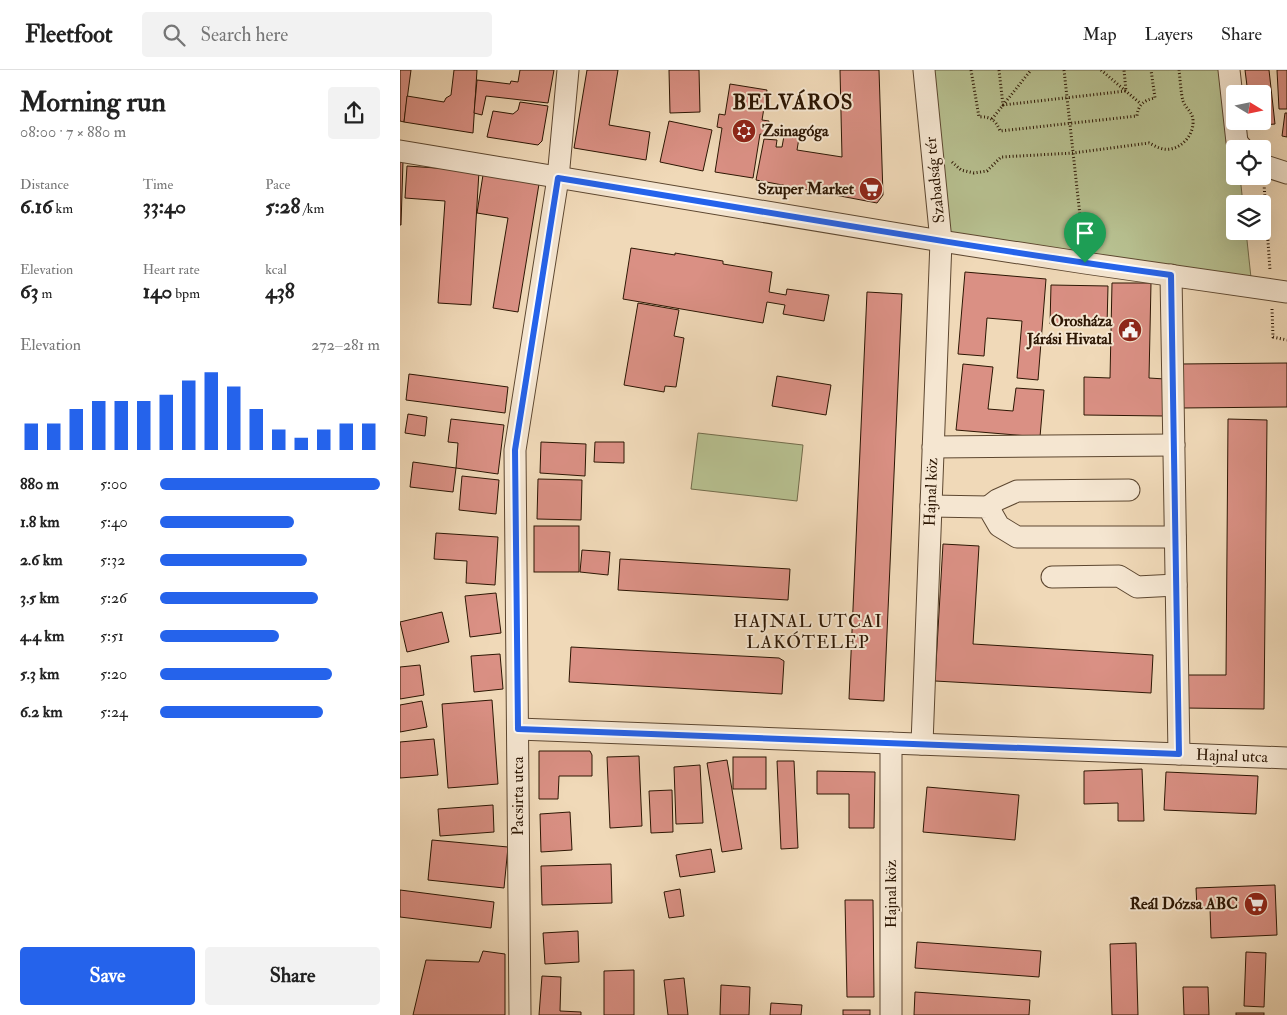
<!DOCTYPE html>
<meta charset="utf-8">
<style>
body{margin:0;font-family:"IM FELL Double Pica",serif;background:#f2f2f2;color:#222;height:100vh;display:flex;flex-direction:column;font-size:19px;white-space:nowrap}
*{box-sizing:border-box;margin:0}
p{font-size:16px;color:#767676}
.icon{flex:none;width:28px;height:28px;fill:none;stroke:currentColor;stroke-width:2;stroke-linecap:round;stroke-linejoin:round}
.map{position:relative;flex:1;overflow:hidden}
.side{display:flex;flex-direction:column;background:#fff;width:400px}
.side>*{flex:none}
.needle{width:32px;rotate:100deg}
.controls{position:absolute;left:826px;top:15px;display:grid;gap:10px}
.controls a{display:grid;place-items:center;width:45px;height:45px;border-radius:5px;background:#fff;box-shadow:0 5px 20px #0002;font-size:25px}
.pin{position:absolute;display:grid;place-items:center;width:42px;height:42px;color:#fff;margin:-51px -21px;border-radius:50% 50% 50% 0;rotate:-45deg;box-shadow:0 0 5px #0007}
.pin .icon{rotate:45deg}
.round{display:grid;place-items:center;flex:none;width:52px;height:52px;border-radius:5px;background:#f2f2f2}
.head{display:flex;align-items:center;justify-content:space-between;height:85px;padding:0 20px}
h1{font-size:28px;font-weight:800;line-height:38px}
.figures{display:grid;grid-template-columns:repeat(3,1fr);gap:8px;height:85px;padding:5px 20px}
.figures div{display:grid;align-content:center}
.figures b{font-size:21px;font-weight:800}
.figures small{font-size:14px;font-weight:400}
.figures p{font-size:14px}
.chart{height:140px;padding:10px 20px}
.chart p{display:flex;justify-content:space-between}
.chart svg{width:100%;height:90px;margin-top:5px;stroke:#2563eb;stroke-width:6}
.primary-button{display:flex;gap:10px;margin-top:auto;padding:10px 20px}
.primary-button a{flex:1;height:58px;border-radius:5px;background:#2563eb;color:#fff;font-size:20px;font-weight:800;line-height:58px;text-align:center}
.primary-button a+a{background:#f2f2f2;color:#222}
ul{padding:0 20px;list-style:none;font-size:16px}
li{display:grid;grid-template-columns:80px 60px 1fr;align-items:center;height:38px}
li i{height:12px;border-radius:6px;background:#2563eb}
header{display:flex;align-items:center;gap:30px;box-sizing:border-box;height:70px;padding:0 25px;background:#fff;border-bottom:1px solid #e0e0e0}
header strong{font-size:24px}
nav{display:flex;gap:28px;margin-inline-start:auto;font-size:18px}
.search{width:350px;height:45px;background:#f2f2f2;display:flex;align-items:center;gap:12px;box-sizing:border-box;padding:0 18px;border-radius:5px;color:#767676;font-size:19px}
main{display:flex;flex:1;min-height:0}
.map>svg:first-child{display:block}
.green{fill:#b7c090;stroke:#726b4a}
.building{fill:#da9084;stroke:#2c1603}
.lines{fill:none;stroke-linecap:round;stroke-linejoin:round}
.street-casing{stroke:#5d4730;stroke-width:23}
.path{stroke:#2c1603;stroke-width:3;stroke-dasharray:1 2.5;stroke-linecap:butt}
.street{stroke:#f5e6d1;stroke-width:21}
.route-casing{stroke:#fff;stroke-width:10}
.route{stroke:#2563eb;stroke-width:6}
.labels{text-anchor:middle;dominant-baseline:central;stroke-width:4;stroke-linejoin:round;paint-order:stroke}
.poi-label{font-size:16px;font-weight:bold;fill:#2c1603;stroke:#f5e6d1;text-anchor:end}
.street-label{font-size:16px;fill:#2c1603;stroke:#f5e6d1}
.neighbourhood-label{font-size:18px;letter-spacing:1px;fill:#2c1603;stroke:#f5e6d1}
.district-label{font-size:21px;font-weight:bold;letter-spacing:1px;fill:#2c1603;stroke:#f5e6d1}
</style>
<header>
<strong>Fleetfoot</strong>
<div class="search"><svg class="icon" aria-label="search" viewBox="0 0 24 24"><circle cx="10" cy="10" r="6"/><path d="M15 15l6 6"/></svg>Search here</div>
<nav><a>Map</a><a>Layers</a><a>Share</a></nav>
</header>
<main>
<section class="side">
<div class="head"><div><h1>Morning run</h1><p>08:00 · 7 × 880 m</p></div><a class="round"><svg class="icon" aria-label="share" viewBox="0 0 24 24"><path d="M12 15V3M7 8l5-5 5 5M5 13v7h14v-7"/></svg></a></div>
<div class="figures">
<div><p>Distance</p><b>6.16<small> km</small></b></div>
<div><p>Time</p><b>33:40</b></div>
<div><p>Pace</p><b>5:28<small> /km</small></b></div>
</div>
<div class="figures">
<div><p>Elevation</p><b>63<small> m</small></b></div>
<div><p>Heart rate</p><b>140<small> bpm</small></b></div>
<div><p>kcal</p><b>438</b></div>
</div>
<div class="chart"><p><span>Elevation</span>272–281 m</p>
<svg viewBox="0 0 160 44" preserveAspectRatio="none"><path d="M5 44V31M15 44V31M25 44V24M35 44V20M45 44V20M55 44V20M65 44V17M75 44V10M85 44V6M95 44V13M105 44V24M115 44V34M125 44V38M135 44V34M145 44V31M155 44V31"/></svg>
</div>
<ul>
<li><b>880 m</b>5:00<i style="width:100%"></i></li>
<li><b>1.8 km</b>5:40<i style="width:61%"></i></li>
<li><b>2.6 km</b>5:32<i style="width:67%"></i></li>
<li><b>3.5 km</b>5:26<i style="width:72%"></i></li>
<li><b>4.4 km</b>5:51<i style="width:54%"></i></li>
<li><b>5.3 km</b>5:20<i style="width:78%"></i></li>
<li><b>6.2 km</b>5:24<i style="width:74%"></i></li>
</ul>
<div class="primary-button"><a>Save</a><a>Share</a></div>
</section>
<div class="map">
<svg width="887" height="945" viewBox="0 0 887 945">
<rect width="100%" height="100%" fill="#f0d9b8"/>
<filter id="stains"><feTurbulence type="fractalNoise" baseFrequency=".004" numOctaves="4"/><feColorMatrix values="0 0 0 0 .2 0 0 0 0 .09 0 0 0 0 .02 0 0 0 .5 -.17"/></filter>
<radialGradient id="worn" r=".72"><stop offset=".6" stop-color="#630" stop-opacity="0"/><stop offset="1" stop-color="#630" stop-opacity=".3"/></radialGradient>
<g class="green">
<path d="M524 0H829L835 79V106H840L843 134H835V161H846L852 217 541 171Z"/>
<path d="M298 363 403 375 397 431 291 419Z"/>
</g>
<g class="building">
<path d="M0 0H11L4 52 0 51Z"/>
<path d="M54 0H77L73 63 4 52 7 26 44 32 46 28 51 25Z"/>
<path d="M120 0H154L148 33 86 26 82 45 74 43 77 10 110 14 111 11 118 12Z"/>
<path d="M187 0H218L209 55 250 62 246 90 174 78Z"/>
<path d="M269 0H299L300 42 270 43Z"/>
<path d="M440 0H479L483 125 477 133 356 110 364 69 377 70 376 77H382L384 66 399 68 397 80 442 87Z"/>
<path d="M845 0H869L875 54 851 56V51H862V24H848Z"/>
<path d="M877 0H887V39H879Z"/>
<path d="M330 14 367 20 362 50 369 51 367 65 360 64 353 108 315 102 322 58 317 57 319 44 325 45Z"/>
<path d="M120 32 148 36 142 71 138 75 87 67 93 41 113 44 118 40Z"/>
<path d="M885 43H887V67L882 66Z"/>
<path d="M269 51 312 60 303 101 260 92Z"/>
<path d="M0 91H3L1 155H0Z"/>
<path d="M7 96 79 101 71 235 38 233 45 131 5 128Z"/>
<path d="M83 105 139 114 118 242 93 238 108 148 77 143Z"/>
<path d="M231 178 275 185V183L323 191V194L372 202 369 222 386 225 387 219 429 225 424 251 383 244 385 235 367 232 363 253 223 229Z"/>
<path d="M565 202 646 209 638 310 617 308 622 251 587 248 584 286 558 284Z"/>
<path d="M712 213H751L749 308 765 309 764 346 684 345V307L710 308Z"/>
<path d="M651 215 708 216 707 256 650 254Z"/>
<path d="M467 222 502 224 484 631 449 629Z"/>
<path d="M238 233 279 240 274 266 284 268 276 317 265 316 264 322 224 315Z"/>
<path d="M887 293V337L781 338 780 294Z"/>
<path d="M563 294 593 297 588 339 613 341 616 318 644 320 640 367 556 360Z"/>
<path d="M9 304 108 317 105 343 6 330Z"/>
<path d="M377 306 431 315 426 345 372 336Z"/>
<path d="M8 344 27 347 25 366 5 363Z"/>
<path d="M51 349 104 355 98 404 56 398 58 373 48 372Z"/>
<path d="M828 349 867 350 864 639 784 638 785 605H826Z"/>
<path d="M141 372 186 374 185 406 140 403Z"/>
<path d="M195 372H224V393L194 392Z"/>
<path d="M13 392 56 398 53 422 10 417Z"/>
<path d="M62 406 99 410 96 444 59 440Z"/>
<path d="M138 409 182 410 181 450 137 449Z"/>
<rect x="134" y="456" width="45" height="46"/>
<path d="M36 463 98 467 95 515 66 513 67 491 34 489Z"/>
<path d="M543 474 579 476 573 574 753 585 751 623 535 611Z"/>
<path d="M182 480 210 482 208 505 180 502Z"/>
<path d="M220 489 390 499 388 530 218 520Z"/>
<path d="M96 523 101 563 70 567 65 526Z"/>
<path d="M42 542 49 572 7 582 0 552Z"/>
<path d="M171 577 379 588 384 591 382 624 169 612Z"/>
<path d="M100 584 103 619 74 622 71 586Z"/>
<path d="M20 595 24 625 0 629V597Z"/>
<path d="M92 630 98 714 48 718 42 634Z"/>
<path d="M22 631 27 657 0 662V635Z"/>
<path d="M34 669 38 705 0 708V672Z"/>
<path d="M139 681H190L192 685V706H159L158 729H139Z"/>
<path d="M239 686 242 756 210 758 207 687Z"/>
<rect x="333" y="687" width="33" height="32"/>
<path d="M327 690 342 779 322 782 307 693Z"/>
<path d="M377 691H394L398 778 381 779Z"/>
<path d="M300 695 303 753 276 754 274 697Z"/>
<path d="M742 699 744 751H718V733L684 734V701Z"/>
<path d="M417 701 475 702 474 758H449V724H417Z"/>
<path d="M766 702 858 706 856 744 764 740Z"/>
<path d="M527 717 619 725 615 770 523 762Z"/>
<path d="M272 720 273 762 251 763 249 721Z"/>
<path d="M93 735 94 762 40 766 38 739Z"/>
<path d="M170 742 172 780 141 782 140 744Z"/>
<path d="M32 770 108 777 104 818 28 810Z"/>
<path d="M311 779 315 802 280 807 276 785Z"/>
<path d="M211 794 212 833 142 835 141 796Z"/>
<path d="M875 815 877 865 811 868 810 838 797 839 796 818Z"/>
<path d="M280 819 284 846 269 848 264 822Z"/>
<path d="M0 820 94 832 91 858 0 847Z"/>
<path d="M445 830H473L474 927H447Z"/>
<path d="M178 861 179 892 145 894 143 863Z"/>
<path d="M517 872 641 881 639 907 515 898Z"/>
<path d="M736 873 738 945H712L710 874Z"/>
<path d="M83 881 105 884V945H13L26 890 79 892Z"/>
<path d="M846 882 866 883 864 937 844 936Z"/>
<path d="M234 900V945H204V901Z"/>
<path d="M142 906 161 907 160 941 181 942V945H139Z"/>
<path d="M284 908 288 945H268L264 910Z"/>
<path d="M321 915 350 917 349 945H320Z"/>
<path d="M783 917H808L809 945H784Z"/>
<path d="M515 922 630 930 629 945H514Z"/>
<path d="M371 933 402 935 401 945H370Z"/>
<rect x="443" y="940" width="27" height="5"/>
<rect x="836" y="943" width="28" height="2"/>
</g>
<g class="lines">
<g class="street-casing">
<g id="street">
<path d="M829 0 837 72 843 79"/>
<path d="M0 81 541 171 685 193 887 222"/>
<path d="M862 95 887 103"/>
<path d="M771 205 779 684"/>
<path d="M533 377 774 375"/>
<path d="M531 436 588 437 599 456 617 467H775"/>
<path d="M588 437 597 430 617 421 729 420"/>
<path d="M652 507 719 506 737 517 776 515"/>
<path d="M118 659 887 688"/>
<path d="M522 674 541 171 524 0"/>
<path d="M120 945 115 380 158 108 168 0"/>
<path d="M491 945V673"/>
</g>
</g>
<g class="path">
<path d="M571 0 579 47C590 46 596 50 600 61L737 46C738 35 744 30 755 28L751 0"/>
<path d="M599 0 603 35 726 21 724 0"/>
<path d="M664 0 683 173"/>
<path d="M701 0 741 34"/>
<path d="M592 49 631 0"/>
<path d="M552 92 561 100 574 103 587 101 601 87 673 83 749 73C752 74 756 77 760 78 776 84 794 68 793 51 793 42 786 39 783 31 781 24 780 8 779 0"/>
<path d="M864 114 870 200"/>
<path d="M872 239 873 267 887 270"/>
</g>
<use href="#street" class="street"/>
</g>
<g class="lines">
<g class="route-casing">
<path id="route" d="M158 108C362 141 566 177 771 205L779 684 118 659 115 380Z"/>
</g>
<use href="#route" class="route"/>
</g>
<defs>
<g id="synagogue-disc" transform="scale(1.25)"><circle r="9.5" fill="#8f2418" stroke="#f5e6d1"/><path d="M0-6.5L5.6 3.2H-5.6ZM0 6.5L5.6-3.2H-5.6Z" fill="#fff"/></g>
<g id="supermarket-disc" transform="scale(1.25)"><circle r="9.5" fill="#8f2418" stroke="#f5e6d1"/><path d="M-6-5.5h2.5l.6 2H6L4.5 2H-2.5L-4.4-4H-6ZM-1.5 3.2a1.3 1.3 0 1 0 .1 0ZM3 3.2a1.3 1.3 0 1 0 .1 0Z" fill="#fff"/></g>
<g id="civic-disc" transform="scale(1.25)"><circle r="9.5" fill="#8f2418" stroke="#f5e6d1"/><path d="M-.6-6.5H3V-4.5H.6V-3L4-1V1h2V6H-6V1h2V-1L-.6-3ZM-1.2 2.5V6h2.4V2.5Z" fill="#fff"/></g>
</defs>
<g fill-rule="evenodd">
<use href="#synagogue-disc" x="344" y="61"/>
<use href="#supermarket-disc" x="471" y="119"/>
<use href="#civic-disc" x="730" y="260"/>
<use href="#supermarket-disc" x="856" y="834"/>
</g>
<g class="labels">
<g class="poi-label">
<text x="362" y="61" text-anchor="start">Zsinagóga</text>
<text x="454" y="119">Szuper Market</text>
<text x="712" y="251">Orosháza<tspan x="712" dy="18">Járási Hivatal</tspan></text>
<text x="838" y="834">Reál Dózsa ABC</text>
</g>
<g class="street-label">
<text transform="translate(535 110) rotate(-96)">Szabadság tér</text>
<text transform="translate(531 422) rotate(-88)">Hajnal köz</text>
<text transform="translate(832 686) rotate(2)">Hajnal utca</text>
<text transform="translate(118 726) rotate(-90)">Pacsirta utca</text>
<text transform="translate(491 824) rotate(-90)">Hajnal köz</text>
</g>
<g class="neighbourhood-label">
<text x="408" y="551">HAJNAL UTCAI<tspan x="408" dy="21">LAKÓTELEP</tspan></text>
</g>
<g class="district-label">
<text x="393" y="32">BELVÁROS</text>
</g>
</g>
<rect width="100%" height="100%" filter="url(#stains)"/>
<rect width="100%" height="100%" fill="url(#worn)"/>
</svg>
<div class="controls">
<a><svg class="needle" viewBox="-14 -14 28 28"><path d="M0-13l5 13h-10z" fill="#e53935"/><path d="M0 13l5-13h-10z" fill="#767676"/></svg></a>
<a><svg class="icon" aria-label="locate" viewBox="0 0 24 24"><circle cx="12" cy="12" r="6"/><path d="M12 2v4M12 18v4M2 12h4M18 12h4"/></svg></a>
<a><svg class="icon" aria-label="layers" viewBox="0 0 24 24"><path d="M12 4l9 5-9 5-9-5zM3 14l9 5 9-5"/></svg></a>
</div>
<div class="pin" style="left:685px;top:193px;background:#1e9e55"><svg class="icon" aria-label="arrive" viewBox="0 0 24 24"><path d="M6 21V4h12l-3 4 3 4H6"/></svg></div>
</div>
</main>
